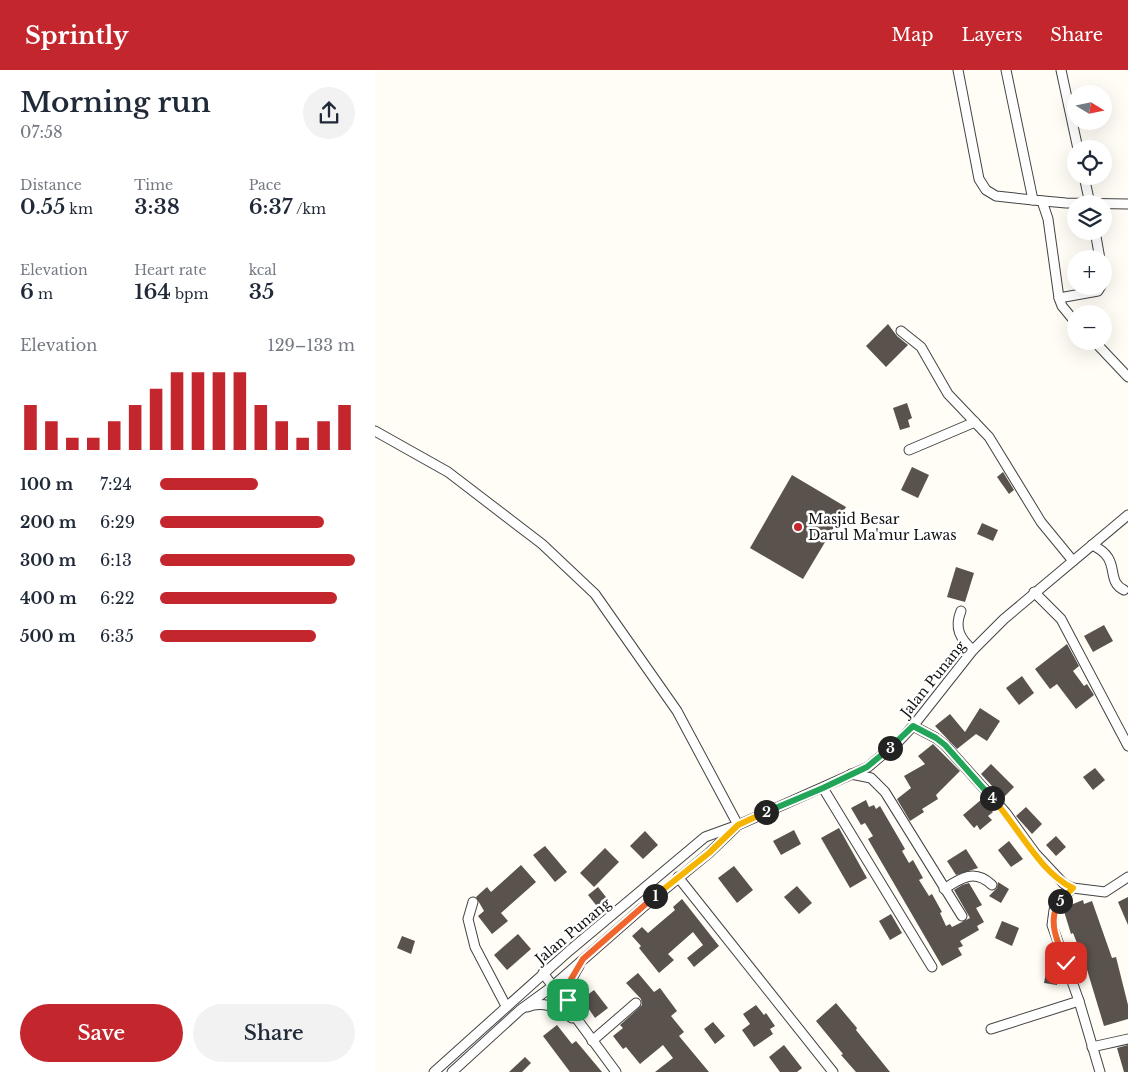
<!DOCTYPE html>
<meta charset="utf-8">
<style>
body{margin:0;font-family:"Libre Baskerville",serif;background:#f2f2f3;color:#1f2937;height:100vh;display:flex;flex-direction:column;font-size:19px;white-space:nowrap}
*{box-sizing:border-box;margin:0}
p{font-size:16px;color:#747a83}
.icon{flex:none;width:28px;height:28px;fill:none;stroke:currentColor;stroke-width:2;stroke-linecap:round;stroke-linejoin:round}
.map{position:relative;flex:1;overflow:hidden}
.sheet{display:flex;flex-direction:column;background:#fff;width:375px}
.sheet>*{flex:none}
.needle{width:32px;rotate:100deg}
.buttons{position:absolute;left:692px;top:15px;display:grid;gap:10px}
.buttons a{display:grid;place-items:center;width:45px;height:45px;border-radius:50%;background:#fff;box-shadow:0 5px 20px #0002;font-size:25px}
.pin{position:absolute;display:grid;place-items:center;width:42px;height:42px;color:#fff;margin:-21px;border-radius:10px;box-shadow:0 2px 8px #0006}
.km{position:absolute;width:25px;height:25px;margin:-12px;border-radius:50%;background:#222;color:#fff;font-size:14px;line-height:25px;text-align:center}
.round{display:grid;place-items:center;flex:none;width:52px;height:52px;border-radius:26px;background:#f2f2f3}
.overview{display:flex;align-items:center;justify-content:space-between;height:85px;padding:0 20px}
h1{font-size:28px;font-weight:600;line-height:38px}
.metrics{display:grid;grid-template-columns:repeat(3,1fr);gap:8px;height:85px;padding:5px 20px}
.metrics div{display:grid;align-content:center}
.metrics b{font-size:21px;font-weight:600}
.metrics small{font-size:14px;font-weight:400}
.metrics p{font-size:14px}
.chart{height:140px;padding:10px 20px}
.chart p{display:flex;justify-content:space-between}
.chart svg{width:100%;height:90px;margin-top:5px;stroke:#c4262e;stroke-width:6}
.primary-button{display:flex;gap:10px;margin-top:auto;padding:10px 20px}
.primary-button a{flex:1;height:58px;border-radius:30px;background:#c4262e;color:#fff;font-size:20px;font-weight:600;line-height:58px;text-align:center}
.primary-button a+a{background:#f2f2f3;color:#1f2937}
ul{padding:0 20px;list-style:none;font-size:16px}
li{display:grid;grid-template-columns:80px 60px 1fr;align-items:center;height:38px}
li i{height:12px;border-radius:6px;background:#c4262e}
header{display:flex;align-items:center;gap:30px;box-sizing:border-box;height:70px;padding:0 25px;background:#c4262e;color:#fff}
header strong{font-size:24px}
nav{display:flex;gap:28px;margin-inline-start:auto;font-size:18px}
main{display:flex;flex:1;min-height:0}
.map>svg:first-child{display:block}
.building{fill:#5a524d}
.lines{fill:none;stroke-linecap:round;stroke-linejoin:round}
.minor-casing{stroke:#444;stroke-width:11}
.minor{stroke:#fff;stroke-width:9}
.split-1-casing{stroke:#fff;stroke-width:10}
.split-2-casing{stroke:#fff;stroke-width:10}
.split-3-casing{stroke:#fff;stroke-width:10}
.split-4-casing{stroke:#fff;stroke-width:10}
.split-5-casing{stroke:#fff;stroke-width:10}
.split-6-casing{stroke:#fff;stroke-width:10}
.split-1{stroke:#f0652b;stroke-width:6}
.split-2{stroke:#f5b400;stroke-width:6}
.split-3{stroke:#22a559;stroke-width:6}
.split-4{stroke:#22a559;stroke-width:6}
.split-5{stroke:#f5b400;stroke-width:6}
.split-6{stroke:#f0652b;stroke-width:6}
.poi-dot{fill:#c4262e;stroke:#fff;stroke-width:2}
.labels{text-anchor:middle;dominant-baseline:central;stroke-width:5;stroke-linejoin:round;paint-order:stroke}
.poi-label{font-size:14px;fill:#111;stroke:#fff;text-anchor:start}
.street-label{font-size:14px;fill:#111;stroke:#fff}
</style>
<header>
<strong>Sprintly</strong>
<nav><a>Map</a><a>Layers</a><a>Share</a></nav>
</header>
<main>
<section class="sheet">
<div class="overview"><div><h1>Morning run</h1><p>07:58</p></div><a class="round"><svg class="icon" aria-label="share" viewBox="0 0 24 24"><path d="M12 15V3M7 8l5-5 5 5M5 13v7h14v-7"/></svg></a></div>
<div class="metrics">
<div><p>Distance</p><b>0.55<small> km</small></b></div>
<div><p>Time</p><b>3:38</b></div>
<div><p>Pace</p><b>6:37<small> /km</small></b></div>
</div>
<div class="metrics">
<div><p>Elevation</p><b>6<small> m</small></b></div>
<div><p>Heart rate</p><b>164<small> bpm</small></b></div>
<div><p>kcal</p><b>35</b></div>
</div>
<div class="chart"><p><span>Elevation</span>129–133 m</p>
<svg viewBox="0 0 160 44" preserveAspectRatio="none"><path d="M5 44V22M15 44V30M25 44V38M35 44V38M45 44V30M55 44V22M65 44V14M75 44V6M85 44V6M95 44V6M105 44V6M115 44V22M125 44V30M135 44V38M145 44V30M155 44V22"/></svg>
</div>
<ul>
<li><b>100 m</b>7:24<i style="width:50%"></i></li>
<li><b>200 m</b>6:29<i style="width:84%"></i></li>
<li><b>300 m</b>6:13<i style="width:100%"></i></li>
<li><b>400 m</b>6:22<i style="width:91%"></i></li>
<li><b>500 m</b>6:35<i style="width:80%"></i></li>
</ul>
<div class="primary-button"><a>Save</a><a>Share</a></div>
</section>
<div class="map">
<svg width="753" height="1002" viewBox="0 0 753 1002">
<rect width="100%" height="100%" fill="#fffdf5"/>
<g class="building">
<path d="M513 254 522 266 533 275 511 297 491 276Z"/>
<path d="M532 333 537 348 533 350 535 357 525 360 518 338Z"/>
<path d="M537 397 554 405 543 428 526 420Z"/>
<path d="M628 402 639 420 634 424 622 407Z"/>
<path d="M417 405 471 437 428 509 375 478Z"/>
<path d="M607 453 623 460 618 471 602 464Z"/>
<path d="M581 497 599 503 590 532 572 527Z"/>
<path d="M729 555 738 571 718 582 709 566Z"/>
<path d="M692 574 704 596 698 601 709 616 712 614 719 625 701 639 682 614 675 619 660 599Z"/>
<path d="M647 606 659 623 644 635 631 618Z"/>
<path d="M605 638 625 651 612 671 601 664 582 679 560 656 575 644 590 662Z"/>
<path d="M558 674 585 701 561 725 563 729 547 739 549 742 535 751 522 729 536 718 529 706 550 694 543 686Z"/>
<path d="M616 694 639 717 628 728 606 704Z"/>
<path d="M720 698 730 710 718 720 708 707Z"/>
<path d="M607 729 618 742 613 746 617 750 605 760 602 755 599 758 588 745Z"/>
<path d="M491 730 494 737 499 735 501 739 505 736 530 779 527 781 534 793 538 790 548 808 544 810 554 826 557 824 567 842 565 843 571 856 575 854 577 857 595 848 579 820 587 815 594 813 607 835 601 838 609 852 602 856 604 860 585 871 588 876 583 878 587 885 567 896 493 769 498 766 490 753 486 755 476 738Z"/>
<path d="M651 737 667 754 657 764 641 746Z"/>
<path d="M464 758 492 808 475 818 446 768Z"/>
<path d="M419 760 426 774 406 785 398 771Z"/>
<path d="M270 761 283 775 268 789 255 776Z"/>
<path d="M681 766 691 777 681 786 671 775Z"/>
<path d="M634 771 648 789 636 797 623 780Z"/>
<path d="M170 776 192 802 180 812 158 785Z"/>
<path d="M230 778 244 792 219 817 205 803Z"/>
<path d="M591 779 603 798 581 805 572 791Z"/>
<path d="M146 795 161 812 126 843 133 851 117 864 103 846 109 841 101 827 112 817 116 822Z"/>
<path d="M359 796 378 820 362 833 343 808Z"/>
<path d="M623 812 634 819 626 833 614 826 622 818Z"/>
<path d="M422 816 437 833 424 844 409 827Z"/>
<path d="M223 817 235 832 225 840 213 825Z"/>
<path d="M753 827V855L743 832Z"/>
<path d="M307 829 344 876 319 897 312 888 328 875 318 862 293 884 299 890 284 903 264 878 266 876 257 866 267 857 273 863 300 840 298 837Z"/>
<path d="M708 830 709 834 717 831 737 888 741 887 753 935V949L729 956 710 893 698 863 696 864 688 838Z"/>
<path d="M516 844 527 863 515 870 504 851Z"/>
<path d="M627 851 644 858 637 876 620 868Z"/>
<path d="M143 864 156 879 132 900 119 885Z"/>
<path d="M27 866 40 871 36 884 22 878Z"/>
<path d="M672 897 680 898 679 904H683L682 915 669 913Z"/>
<path d="M263 903 279 922 285 918 302 941 296 946 309 962 304 966 334 1002H280L298 988 288 975 265 994 251 977 248 979 238 966 248 958 245 955 267 935 266 929 251 913Z"/>
<path d="M219 920 233 938 220 948 207 929Z"/>
<path d="M461 933 482 958 481 960 515 1002H481L466 985 468 984 441 951Z"/>
<path d="M381 935 389 945 391 943 400 956 395 959 398 964 379 977 367 960 375 954 368 944Z"/>
<path d="M338 952 350 966 340 974 329 959Z"/>
<path d="M182 955 197 974 201 971 227 1002H195L168 966Z"/>
<path d="M409 975 427 998 422 1002H405L394 987Z"/>
<path d="M753 975V1002H749L742 978Z"/>
<path d="M150 987 156 993 147 1002H134Z"/>
</g>
<g class="lines">
<g class="minor-casing">
<g id="minor">
<path d="M583 0 604 109 611 120 621 126 658 130"/>
<path d="M631 0 658 130 691 133 753 134"/>
<path d="M686 0 703 79"/>
<path d="M709 106 715 134"/>
<path d="M667 131 673 149 684 228 687 236 701 253"/>
<path d="M720 161 725 189"/>
<path d="M684 228 723 221 726 216"/>
<path d="M526 261 546 277 573 324 614 367 666 452 698 491"/>
<path d="M719 271 753 307"/>
<path d="M0 361 73 402 167 474 220 524 302 641 363 755"/>
<path d="M534 380 600 352"/>
<path d="M717 475C748 489 729 510 749 520"/>
<path d="M659 522 686 549 753 676"/>
<path d="M586 541C579 558 585 569 598 580"/>
<path d="M538 656 561 668 570 675 631 743 660 783 689 814 698 818 730 822 753 807"/>
<path d="M476 704 496 708 510 722 587 846"/>
<path d="M448 718 557 897"/>
<path d="M303 807 458 1002"/>
<path d="M698 818 688 827 679 840 677 855 704 931 725 1002"/>
<path d="M569 819C587 807 600 799 617 815"/>
<path d="M98 832 93 849 100 877 131 936"/>
<path d="M168 903 241 1002"/>
<path d="M152 937C171 930 182 939 197 948"/>
<path d="M196 937C190 921 196 909 204 896"/>
<path d="M616 959 704 931"/>
<path d="M217 971 261 933"/>
<path d="M717 977 753 969"/>
<path d="M59 1002 194 881 330 767 363 755 493 697 525 670 538 656 598 580 629 549 753 445"/>
<path d="M77 1002 145 940 178 916 267 838 334 783 361 757"/>
</g>
</g>
<use href="#minor" class="minor"/>
</g>
<g class="lines">
<g class="split-1-casing">
<path id="split-1" d="M193 930 195 911 208 889 280 826"/>
</g>
<g class="split-2-casing">
<path id="split-2" d="M280 826 334 783 363 755 391 742"/>
</g>
<g class="split-3-casing">
<path id="split-3" d="M391 742 448 718 492 697 515 678"/>
</g>
<g class="split-4-casing">
<path id="split-4" d="M515 678 538 656 561 668 570 675 617 728"/>
</g>
<g class="split-5-casing">
<path id="split-5" d="M617 728C642 755 665 803 698 818L685 831"/>
</g>
<g class="split-6-casing">
<path id="split-6" d="M685 831C671 851 683 872 691 893"/>
</g>
<use href="#split-1" class="split-1"/>
<use href="#split-2" class="split-2"/>
<use href="#split-3" class="split-3"/>
<use href="#split-4" class="split-4"/>
<use href="#split-5" class="split-5"/>
<use href="#split-6" class="split-6"/>
</g>
<circle class="poi-dot" cx="423" cy="457" r="5"/>
<g class="labels">
<g class="poi-label">
<text x="433" y="449">Masjid Besar<tspan x="433" dy="16">Darul Ma'mur Lawas</tspan></text>
</g>
<g class="street-label">
<text transform="translate(558 609) rotate(-51)">Jalan Punang</text>
<text transform="translate(198 861) rotate(-40)">Jalan Punang</text>
</g>
</g>
</svg>
<div class="buttons">
<a><svg class="needle" viewBox="-14 -14 28 28"><path d="M0-13l5 13h-10z" fill="#e53935"/><path d="M0 13l5-13h-10z" fill="#747a83"/></svg></a>
<a><svg class="icon" aria-label="locate" viewBox="0 0 24 24"><circle cx="12" cy="12" r="6"/><path d="M12 2v4M12 18v4M2 12h4M18 12h4"/></svg></a>
<a><svg class="icon" aria-label="layers" viewBox="0 0 24 24"><path d="M12 4l9 5-9 5-9-5zM3 14l9 5 9-5"/></svg></a>
<a>+</a>
<a>−</a>
</div>
<div class="pin" style="left:193px;top:930px;background:#1e9e55"><svg class="icon" aria-label="arrive" viewBox="0 0 24 24"><path d="M6 21V4h12l-3 4 3 4H6"/></svg></div>
<div class="pin" style="left:691px;top:893px;background:#d93025"><svg class="icon" aria-label="check" viewBox="0 0 24 24"><path d="M5 12l5 5 9-10"/></svg></div>
<b class="km" style="left:280px;top:826px">1</b>
<b class="km" style="left:391px;top:742px">2</b>
<b class="km" style="left:515px;top:678px">3</b>
<b class="km" style="left:617px;top:728px">4</b>
<b class="km" style="left:685px;top:831px">5</b>
</div>
</main>
